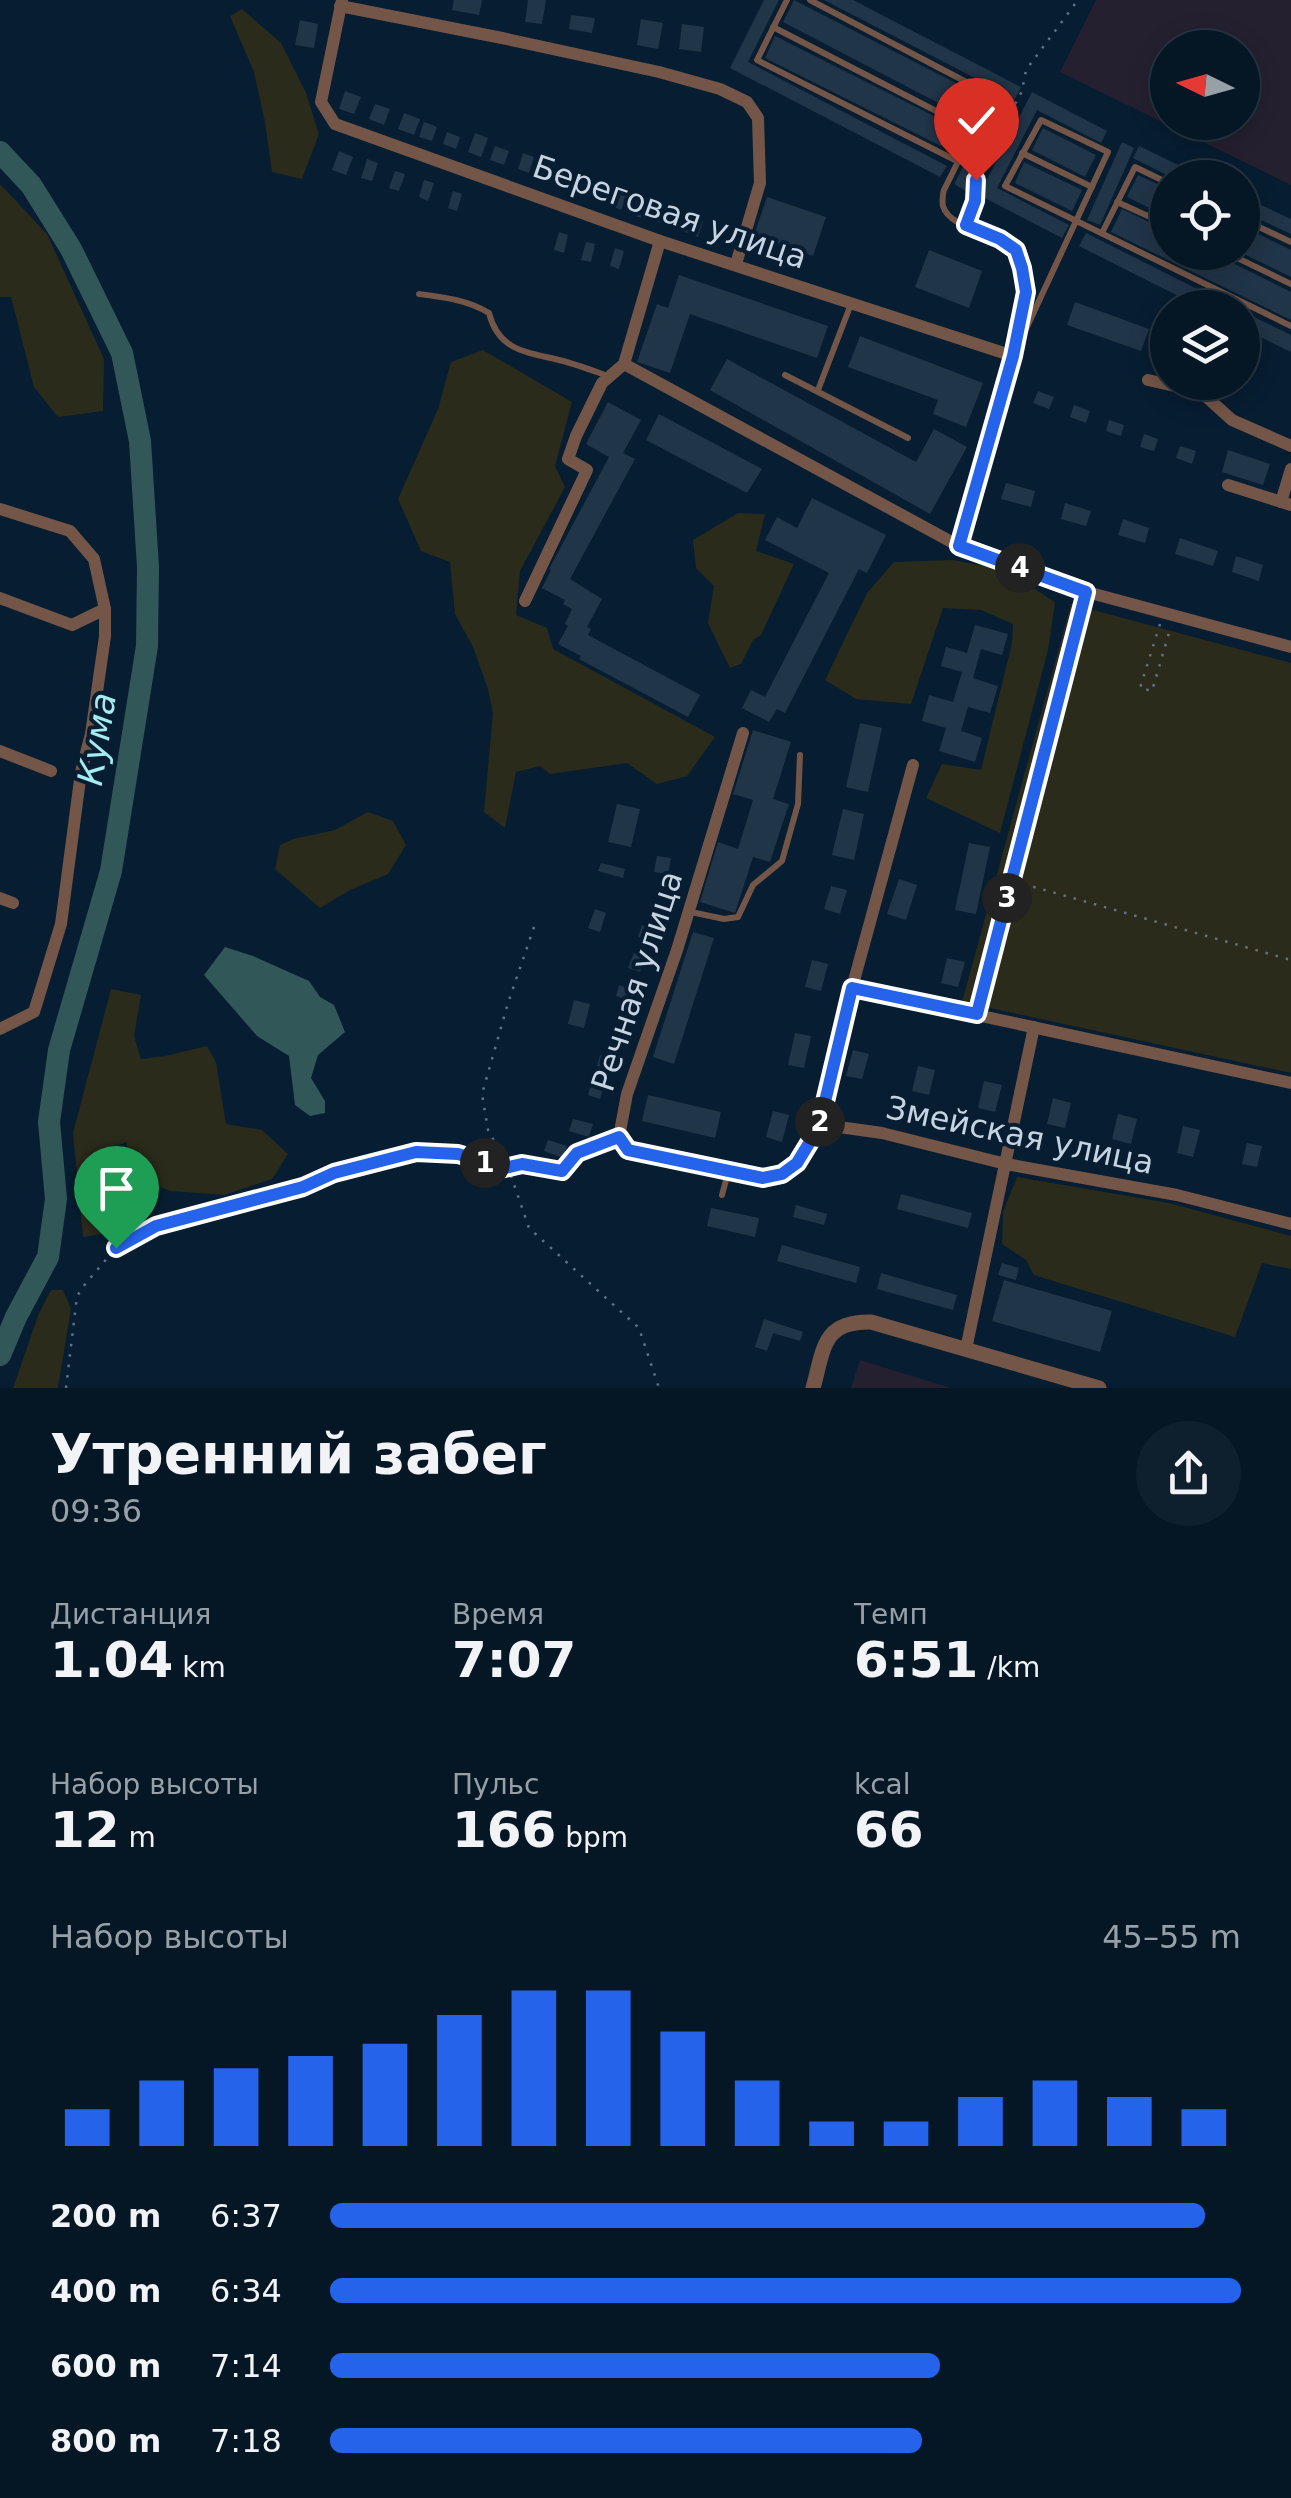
<!DOCTYPE html>
<html lang="ru">
<meta charset="utf-8">
<style>
body{margin:0;font-family:"DejaVu Sans",sans-serif;background:#0e1f2d;color:#f1f3f6;height:100vh;display:flex;flex-direction:column;font-size:38px;white-space:nowrap}
*{box-sizing:border-box;margin:0}
p{font-size:32px;color:#979fa7}
.icon{flex:none;width:55px;height:55px;fill:none;stroke:currentColor;stroke-width:2;stroke-linecap:round;stroke-linejoin:round}
.map{position:relative;height:1388px;overflow:hidden}
.details{display:flex;flex-direction:column;background:#051625;flex:1}
.details>*{flex:none}
.needle{width:65px;rotate:275deg}
.tools{position:absolute;left:1150px;top:30px;display:grid;gap:20px}
.tools a{display:grid;place-items:center;width:110px;height:110px;border-radius:50%;background:#051625;box-shadow:0 5px 25px #0003,0 0 0 2px #263542;font-size:50px}
.pin{position:absolute;display:grid;place-items:center;width:85px;height:85px;color:#fff;margin:-102px -42px;border-radius:50% 50% 50% 0;rotate:-45deg;box-shadow:0 0 10px #0007}
.pin .icon{rotate:45deg}
.km{position:absolute;width:50px;height:50px;margin:-25px;border-radius:50%;background:#222;color:#fff;font-size:28px;line-height:50px;text-align:center}
.round{display:grid;place-items:center;flex:none;width:105px;height:105px;border-radius:52px;background:#0e1f2d}
.headline{display:flex;align-items:center;justify-content:space-between;height:170px;padding:0 50px}
h1{font-size:55px;font-weight:700;line-height:75px}
.stats{display:grid;grid-template-columns:repeat(3,1fr);gap:15px;height:170px;padding:10px 50px}
.stats div{display:grid;align-content:center}
.stats b{font-size:50px;font-weight:700}
.stats small{font-size:28px;font-weight:400}
.stats p{font-size:28px}
.chart{height:280px;padding:20px 50px}
.chart p{display:flex;justify-content:space-between}
.chart svg{width:100%;height:180px;margin-top:10px;stroke:#2563eb;stroke-width:6}
ul{padding:0 50px;list-style:none;font-size:32px}
li{display:grid;grid-template-columns:160px 120px 1fr;align-items:center;height:75px}
li i{height:25px;border-radius:12px;background:#2563eb}
.map>svg:first-child{display:block}
.industrial{fill:#242030;fill-rule:evenodd}
.green{fill:#2a2b1b}
.water{fill:#325758}
.lines{fill:none;stroke-linecap:round;stroke-linejoin:round}
.river{stroke:#325758;stroke-width:22}
.building{fill:#213548}
.path{stroke:#607384;stroke-width:2.5;stroke-dasharray:2.5 8;stroke-linecap:butt}
.service{stroke:#745648;stroke-width:6}
.minor{stroke:#745648;stroke-width:12}
.tertiary{stroke:#745648;stroke-width:15}
.route-casing{stroke:#fff;stroke-width:20}
.route{stroke:#2563eb;stroke-width:12}
.labels{text-anchor:middle;dominant-baseline:central;stroke-width:8;stroke-linejoin:round;paint-order:stroke}
.street-label{font-size:32px;fill:#c6d4e2;stroke:#071d31}
.water-label{font-size:35px;font-style:italic;fill:#a4ecef;stroke:#071d31}
</style>
<div class="map">
<svg width="1291" height="1388" viewBox="0 0 1291 1388">
<rect width="100%" height="100%" fill="#071d31"/>
<g class="industrial">
<path d="M1096 0H1291V185L1060 72ZM1168 48H1242V122H1168Z"/>
<path d="M860 1360 951 1388H851Z"/>
</g>
<g class="green">
<path d="M242 9 281 43 306 93 319 134 302 179 272 172 265 122 254 72 230 16Z"/>
<path d="M0 184 47 234 104 359 103 411 58 417 34 387 11 297H0Z"/>
<path d="M483 350 572 402 555 466 565 487 520 571 516 615 547 628 553 649 715 737 687 776 657 784 627 763 550 774 540 766 516 772 505 828 484 812 493 713 488 689 473 647 455 614 450 562 421 551 398 499 438 409 451 362Z"/>
<path d="M738 513 765 514 756 551 794 564 761 635 753 640 741 664 730 668 708 623 714 586 696 568 693 540Z"/>
<path d="M953 560 1005 570 1055 602 1048 650 1000 833 926 798 942 764 981 770 1012 643 1013 624 981 610 943 608 911 704 856 699 825 680 867 593 894 562Z"/>
<path d="M1071 604 1291 663V1073L962 1002Z"/>
<path d="M368 812 393 821 406 845 388 874 350 890 320 908 275 869 280 845 293 839 335 830Z"/>
<path d="M111 989 141 995 134 1036 141 1059 165 1056 207 1046 216 1062 226 1124 262 1130 288 1154 272 1179 224 1195 171 1191 133 1178 126 1142 111 1149 108 1233 83 1237 73 1133Z"/>
<path d="M1017 1177 1169 1203 1291 1236V1269L1262 1263 1235 1337 1034 1275 1026 1260 1002 1244 1003 1212Z"/>
<path d="M51 1290H63L71 1309 58 1388H13L39 1313Z"/>
</g>
<path class="water" d="M225 947 253 956 309 981 320 997 334 1005 345 1032 318 1055 311 1078 325 1101V1113L310 1116 295 1105 289 1056 257 1036 204 975Z"/>
<g class="lines">
<path class="river" d="M0 152 31 185 71 249 122 353 140 441 148 567 147 646 111 871 59 1050 49 1122 56 1199 48 1257 16 1317 0 1355"/>
</g>
<g class="building">
<path d="M454 0H482L479 15 452 10Z"/>
<path d="M528 0H546L542 24 525 22Z"/>
<path d="M764 0H779L748 62 947 166 940 177 730 68Z"/>
<path d="M794 0 981 96 969 119 783 22Z"/>
<path d="M824 0H853L1021 87 968 192 954 184 1002 92Z"/>
<path d="M571 15 595 18 592 33 569 29Z"/>
<path d="M641 19 663 23 658 49 637 45Z"/>
<path d="M300 20 318 24 314 48 295 45Z"/>
<path d="M682 24 704 27 701 52 679 49Z"/>
<path d="M775 36 962 130 951 151 765 58Z"/>
<path d="M345 91 361 97 354 114 339 109Z"/>
<path d="M1032 92 1107 131 1101 143 1037 110 997 188 1069 225 1062 238 979 195Z"/>
<path d="M375 104 390 109 384 125 369 119Z"/>
<path d="M404 113 420 119 414 135 398 129Z"/>
<path d="M424 122 437 127 432 141 419 137Z"/>
<path d="M1043 128 1096 155 1085 177 1032 150Z"/>
<path d="M447 132 460 137 456 149 443 144Z"/>
<path d="M475 133 488 138 481 157 468 152Z"/>
<path d="M1122 142 1134 148 1100 225 1087 220Z"/>
<path d="M495 146 509 151 504 165 490 160Z"/>
<path d="M1139 146 1205 178H1173L1133 158Z"/>
<path d="M339 151 353 157 346 175 332 170Z"/>
<path d="M523 153 534 157 529 173 518 169Z"/>
<path d="M367 159 378 163 372 181 361 178Z"/>
<path d="M1024 162 1082 190 1072 211 1015 183Z"/>
<path d="M541 164 555 170 549 183 536 177Z"/>
<path d="M395 171 405 174 399 191 389 188Z"/>
<path d="M567 173 580 178 575 191 562 186Z"/>
<path d="M1138 175 1168 189V217L1127 197Z"/>
<path d="M424 180 434 183 428 201 419 197Z"/>
<path d="M591 180 606 186 600 201 585 194Z"/>
<path d="M453 191 462 194 457 211 448 208Z"/>
<path d="M612 191 627 197 621 210 607 204Z"/>
<path d="M1242 196 1291 219V234L1242 211Z"/>
<path d="M767 197 826 217 813 256 754 235Z"/>
<path d="M637 200 650 205 645 219 632 215Z"/>
<path d="M660 209 677 215 673 228 656 221Z"/>
<path d="M1122 209 1168 231V252H1211L1291 292V320L1111 232Z"/>
<path d="M689 216 703 221 698 237 684 232Z"/>
<path d="M1242 226 1291 250V277L1242 253Z"/>
<path d="M559 232 568 235 564 253 554 250Z"/>
<path d="M1086 233 1235 308H1202L1079 246Z"/>
<path d="M586 242 595 244 591 262 581 260Z"/>
<path d="M615 248 624 251 619 269 610 266Z"/>
<path d="M929 250 982 271 969 308 915 287Z"/>
<path d="M679 275 828 326 817 358 690 314 670 373 637 362 657 304 668 308Z"/>
<path d="M1075 302 1149 329 1141 351 1067 325Z"/>
<path d="M1242 311 1291 335V352L1242 328Z"/>
<path d="M860 336 983 383 966 427 933 414 938 400 848 367Z"/>
<path d="M727 359 916 462 934 429 967 447 930 514 710 390Z"/>
<path d="M1038 391 1054 397 1049 409 1033 403Z"/>
<path d="M608 402 641 420 623 453 635 459 570 579 602 599 587 627 591 629 588 635 700 695 688 717 579 659 581 656 558 644 568 626 565 624 572 609 563 604 565 600 542 588 551 570 549 569 609 457 586 444Z"/>
<path d="M1074 405 1090 411 1086 423 1070 417Z"/>
<path d="M659 414 762 469 747 493 646 440Z"/>
<path d="M1109 420 1124 425 1121 436 1106 431Z"/>
<path d="M1144 434 1158 439 1154 451 1140 447Z"/>
<path d="M1180 446 1196 451 1192 464 1176 458Z"/>
<path d="M1228 450 1270 464 1263 485 1222 472Z"/>
<path d="M1006 483 1035 491 1031 507 1001 499Z"/>
<path d="M812 498 886 535 867 573 859 569 785 713 777 709 769 722 742 708 751 690 765 697 829 573 765 540 777 517 797 528Z"/>
<path d="M1065 503 1091 511 1086 526 1061 519Z"/>
<path d="M1123 519 1149 528 1145 543 1118 535Z"/>
<path d="M1180 538 1218 551 1213 566 1175 554Z"/>
<path d="M1236 556 1263 565 1259 581 1232 572Z"/>
<path d="M975 625 1008 634 1002 655 981 649 973 678 998 686 990 713 968 707 961 731 982 738 975 762 939 751 946 728 922 721 929 695 953 702 962 672 941 666 946 647 967 653Z"/>
<path d="M860 723 882 728 868 792 846 787Z"/>
<path d="M753 730 791 742 773 799 789 804 770 862 753 857 735 913 700 902 718 842 738 849 753 800 733 794Z"/>
<path d="M617 804 640 809 631 847 608 842Z"/>
<path d="M843 809 864 814 854 860 832 855Z"/>
<path d="M969 843 990 847 976 914 955 910Z"/>
<path d="M657 856 671 858 668 874 654 872Z"/>
<path d="M601 863 625 869 623 878 598 871Z"/>
<path d="M899 879 917 885 906 920 887 914Z"/>
<path d="M831 886 847 890 840 914 824 909Z"/>
<path d="M595 909 606 913 600 932 588 928Z"/>
<path d="M642 925 653 929 649 941 638 937Z"/>
<path d="M693 932 714 938 674 1064 653 1057Z"/>
<path d="M634 953 646 957 640 972 628 968Z"/>
<path d="M947 958 965 962 958 987 941 983Z"/>
<path d="M812 960 828 964 821 991 805 987Z"/>
<path d="M619 985 633 990 629 1001 616 996Z"/>
<path d="M574 1000 590 1004 584 1028 568 1024Z"/>
<path d="M795 1033 811 1036 804 1068 788 1065Z"/>
<path d="M853 1050 869 1054 862 1079 846 1076Z"/>
<path d="M600 1055 614 1059 610 1070 597 1066Z"/>
<path d="M918 1066 935 1070 929 1095 912 1091Z"/>
<path d="M984 1081 1002 1085 995 1112 978 1108Z"/>
<path d="M592 1082 604 1085 600 1099 588 1095Z"/>
<path d="M648 1095 721 1112 715 1138 642 1121Z"/>
<path d="M1053 1098 1071 1103 1065 1128 1047 1124Z"/>
<path d="M773 1111 789 1115 782 1142 766 1137Z"/>
<path d="M1118 1114 1137 1119 1131 1144 1112 1139Z"/>
<path d="M573 1119 593 1124 589 1137 569 1131Z"/>
<path d="M1183 1126 1200 1130 1193 1157 1177 1153Z"/>
<path d="M548 1140 567 1146 563 1158 544 1151Z"/>
<path d="M1247 1143 1262 1146 1257 1167 1242 1164Z"/>
<path d="M901 1194 972 1213 968 1228 897 1209Z"/>
<path d="M796 1205 827 1214 824 1225 793 1217Z"/>
<path d="M711 1208 759 1218 755 1237 707 1226Z"/>
<path d="M782 1245 860 1267 856 1283 777 1261Z"/>
<path d="M1002 1263 1019 1268 1016 1280 998 1275Z"/>
<path d="M881 1273 957 1295 953 1310 877 1289Z"/>
<path d="M1004 1280 1112 1311 1100 1352 992 1321Z"/>
<path d="M764 1319 803 1332 800 1341 773 1333 767 1351 755 1347Z"/>
</g>
<g class="lines">
<g class="path">
<path d="M968 219 975 201 976 180 1022 91 1026 70 1078 0"/>
<path d="M1160 624 1140 688 1152 691 1171 626"/>
<path d="M1013 881 1291 960"/>
<path d="M534 927 508 1003 482 1094 488 1130 508 1167 529 1228 639 1328 659 1388"/>
<path d="M980 1003 1083 604"/>
<path d="M822 1113 849 999"/>
<path d="M66 1388 77 1296 86 1283 116 1248 156 1226 303 1187 334 1173 416 1152 457 1154 485 1162 496 1170 522 1164 562 1171 577 1153 608 1141"/>
</g>
<g class="service">
<path d="M787 0 757 60 957 161"/>
<path d="M810 0 991 95 944 190C943 192 942 203 943 206 950 231 1002 231 1016 251 1033 276 1021 318 1015 345"/>
<path d="M773 27 973 130"/>
<path d="M1022 153 1092 187"/>
<path d="M1117 202 1168 225"/>
<path d="M1242 219 1291 242"/>
<path d="M1102 233 1135 167 1168 183"/>
<path d="M1225 252 1291 284"/>
<path d="M419 294C443 297 468 300 489 313 498 349 524 352 555 359 573 363 591 370 608 376"/>
<path d="M1014 355 1108 152 1041 120 1005 186 1291 326"/>
<path d="M785 375 908 438"/>
<path d="M818 390 851 304"/>
<path d="M691 912 724 919 738 917 753 885 782 861 798 804 800 755"/>
<path d="M722 1195 728 1173"/>
</g>
<g class="minor">
<path d="M342 0 321 102 335 124 660 241 1013 356 959 546"/>
<path d="M340 6 502 38 659 72 720 89 747 102 758 118 760 183 736 264"/>
<path d="M624 364 959 546 1087 592 1291 647"/>
<path d="M1148 380 1201 392 1232 420 1291 446"/>
<path d="M1228 485 1291 505"/>
<path d="M1281 502 1291 469"/>
<path d="M0 509 70 531 94 559 105 609V636L91 734 81 772 61 924 34 1012 0 1029"/>
<path d="M0 598 72 625 105 609"/>
<path d="M525 601 587 470 568 459 576 436 602 383 624 364 660 241"/>
<path d="M743 733 677 950 627 1094 619 1137 628 1150 763 1179C800 1169 799 1156 819 1127H839L882 1133 1006 1164 1177 1195 1291 1224"/>
<path d="M0 751 51 771"/>
<path d="M913 765 852 988 1291 1083"/>
<path d="M0 898 13 903"/>
<path d="M966 1349 1034 1027"/>
</g>
<path class="tertiary" d="M813 1388C824 1349 822 1321 871 1322L1099 1388"/>
</g>
<g class="lines">
<g class="route-casing">
<path id="route" d="M116 1248 156 1226 303 1187 334 1173 416 1152 458 1154 485 1162 496 1170 522 1164 562 1171 577 1153 619 1137 628 1150 763 1178 782 1174 797 1163 819 1127 852 988 977 1014 1086 592 959 546 1013 356 1026 292 1022 268 1016 250 1000 239 966 225 975 201 976 180"/>
</g>
<use href="#route" class="route"/>
</g>
<g class="labels">
<g class="street-label">
<text transform="translate(670 212) rotate(19)">Береговая улица</text>
<text transform="translate(637 981) rotate(-72)">Речная улица</text>
<text transform="translate(1020 1135) rotate(12)">Змейская улица</text>
</g>
<g class="water-label">
<text transform="translate(97 739) rotate(-81)">Кума</text>
</g>
</g>
</svg>
<div class="tools">
<a><svg class="needle" viewBox="-14 -14 28 28"><path d="M0-13l5 13h-10z" fill="#e53935"/><path d="M0 13l5-13h-10z" fill="#979fa7"/></svg></a>
<a><svg class="icon" aria-label="locate" viewBox="0 0 24 24"><circle cx="12" cy="12" r="6"/><path d="M12 2v4M12 18v4M2 12h4M18 12h4"/></svg></a>
<a><svg class="icon" aria-label="layers" viewBox="0 0 24 24"><path d="M12 4l9 5-9 5-9-5zM3 14l9 5 9-5"/></svg></a>
</div>
<div class="pin" style="left:116px;top:1248px;background:#1e9e55"><svg class="icon" aria-label="arrive" viewBox="0 0 24 24"><path d="M6 21V4h12l-3 4 3 4H6"/></svg></div>
<div class="pin" style="left:976px;top:180px;background:#d93025"><svg class="icon" aria-label="check" viewBox="0 0 24 24"><path d="M5 12l5 5 9-10"/></svg></div>
<b class="km" style="left:485px;top:1163px">1</b>
<b class="km" style="left:820px;top:1122px">2</b>
<b class="km" style="left:1007px;top:898px">3</b>
<b class="km" style="left:1020px;top:568px">4</b>
</div>
<section class="details">
<div class="headline"><div><h1>Утренний забег</h1><p>09:36</p></div><a class="round"><svg class="icon" aria-label="share" viewBox="0 0 24 24"><path d="M12 15V3M7 8l5-5 5 5M5 13v7h14v-7"/></svg></a></div>
<div class="stats">
<div><p>Дистанция</p><b>1.04<small> km</small></b></div>
<div><p>Время</p><b>7:07</b></div>
<div><p>Темп</p><b>6:51<small> /km</small></b></div>
</div>
<div class="stats">
<div><p>Набор высоты</p><b>12<small> m</small></b></div>
<div><p>Пульс</p><b>166<small> bpm</small></b></div>
<div><p>kcal</p><b>66</b></div>
</div>
<div class="chart"><p><span>Набор высоты</span>45–55 m</p>
<svg viewBox="0 0 160 44" preserveAspectRatio="none"><path d="M5 44V35M15 44V28M25 44V25M35 44V22M45 44V19M55 44V12M65 44V6M75 44V6M85 44V16M95 44V28M105 44V38M115 44V38M125 44V32M135 44V28M145 44V32M155 44V35"/></svg>
</div>
<ul>
<li><b>200 m</b>6:37<i style="width:96%"></i></li>
<li><b>400 m</b>6:34<i style="width:100%"></i></li>
<li><b>600 m</b>7:14<i style="width:67%"></i></li>
<li><b>800 m</b>7:18<i style="width:65%"></i></li>
</ul>
</section>
